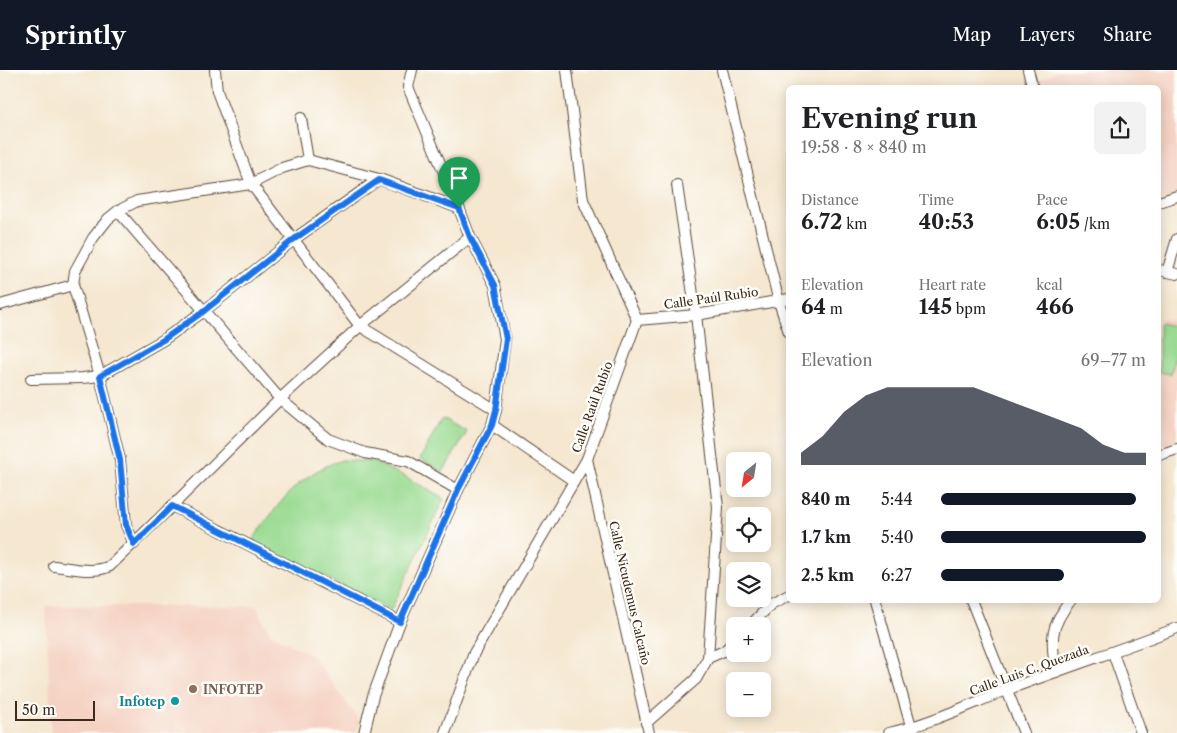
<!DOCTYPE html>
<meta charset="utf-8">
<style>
body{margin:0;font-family:"Libre Caslon Text",serif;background:#f2f2f2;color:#202124;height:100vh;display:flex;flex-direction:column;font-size:19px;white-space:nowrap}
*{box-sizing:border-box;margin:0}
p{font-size:16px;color:#757577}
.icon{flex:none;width:28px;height:28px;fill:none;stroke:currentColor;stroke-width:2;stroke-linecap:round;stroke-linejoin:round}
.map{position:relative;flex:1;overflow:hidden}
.drawer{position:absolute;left:786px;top:15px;width:375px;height:518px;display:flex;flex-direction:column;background:#fff;border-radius:8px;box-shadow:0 2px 12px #0003}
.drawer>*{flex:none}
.needle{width:32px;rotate:210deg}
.controls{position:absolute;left:726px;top:382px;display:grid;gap:10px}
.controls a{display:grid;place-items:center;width:45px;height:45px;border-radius:8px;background:#fff;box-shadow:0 2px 12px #0003;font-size:25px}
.scale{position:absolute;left:15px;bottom:12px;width:80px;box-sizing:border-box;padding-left:5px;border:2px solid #3b2a1e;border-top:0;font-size:14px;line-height:18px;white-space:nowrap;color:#3b2a1e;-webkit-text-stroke:4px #fdfcf7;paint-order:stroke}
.pin{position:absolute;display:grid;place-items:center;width:42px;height:42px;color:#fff;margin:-51px -21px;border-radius:50% 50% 50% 0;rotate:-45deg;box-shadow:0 0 5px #0007}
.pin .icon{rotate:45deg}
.round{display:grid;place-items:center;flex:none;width:52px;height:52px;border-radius:8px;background:#f2f2f2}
.overview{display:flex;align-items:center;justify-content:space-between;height:85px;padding:0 15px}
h1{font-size:28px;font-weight:700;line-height:38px}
.stats{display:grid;grid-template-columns:repeat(3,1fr);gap:8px;height:85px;padding:5px 15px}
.stats div{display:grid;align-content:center}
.stats b{font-size:21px;font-weight:700}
.stats small{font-size:14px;font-weight:400}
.stats p{font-size:14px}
.chart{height:140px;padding:10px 15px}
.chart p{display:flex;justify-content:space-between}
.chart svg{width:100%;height:90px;margin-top:5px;fill:#111827;opacity:.7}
ul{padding:0 15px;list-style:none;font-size:16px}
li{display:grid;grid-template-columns:80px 60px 1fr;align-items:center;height:38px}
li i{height:12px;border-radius:6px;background:#111827}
header{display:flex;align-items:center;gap:30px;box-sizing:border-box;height:70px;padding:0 25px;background:#111827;color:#fff}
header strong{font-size:24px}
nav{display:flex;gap:28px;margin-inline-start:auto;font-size:18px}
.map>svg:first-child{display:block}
.built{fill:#f5d2c2}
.green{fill:#9adb92;stroke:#6a8258}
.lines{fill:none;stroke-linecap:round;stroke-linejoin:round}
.street-casing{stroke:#574639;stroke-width:12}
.street{stroke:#fff;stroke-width:10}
.route-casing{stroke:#fff;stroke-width:10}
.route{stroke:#1a73e8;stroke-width:6}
.education-dot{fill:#8d6e63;stroke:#fdfcf7;stroke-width:2}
.culture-dot{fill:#0f9aa8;stroke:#fdfcf7;stroke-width:2}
.labels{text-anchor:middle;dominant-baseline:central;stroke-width:5;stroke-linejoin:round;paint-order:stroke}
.street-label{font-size:12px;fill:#3b2a1e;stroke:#fdfcf7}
.education-label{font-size:12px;font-weight:bold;fill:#785e54;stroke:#fdfcf7;text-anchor:start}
.culture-label{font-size:12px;font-weight:bold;fill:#0d838f;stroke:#fdfcf7;text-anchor:end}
</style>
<header>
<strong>Sprintly</strong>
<nav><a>Map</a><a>Layers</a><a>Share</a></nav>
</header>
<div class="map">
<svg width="1177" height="663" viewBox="0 0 1177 663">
<rect width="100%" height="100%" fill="#fdfcf7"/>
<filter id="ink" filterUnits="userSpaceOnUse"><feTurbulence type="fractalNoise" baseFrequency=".02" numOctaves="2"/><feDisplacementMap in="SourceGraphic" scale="10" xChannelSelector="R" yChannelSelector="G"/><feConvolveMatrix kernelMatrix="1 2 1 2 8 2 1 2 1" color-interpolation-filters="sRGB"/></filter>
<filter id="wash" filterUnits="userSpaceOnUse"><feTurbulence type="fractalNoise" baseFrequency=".0096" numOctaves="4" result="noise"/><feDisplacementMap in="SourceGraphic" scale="20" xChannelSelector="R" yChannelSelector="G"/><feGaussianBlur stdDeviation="1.12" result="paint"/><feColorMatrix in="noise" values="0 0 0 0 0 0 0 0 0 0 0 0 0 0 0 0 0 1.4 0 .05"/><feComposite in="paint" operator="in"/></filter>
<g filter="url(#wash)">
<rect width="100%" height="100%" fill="#f5e7d0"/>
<g class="built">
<path d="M1060 0H1177V126L1159 132V18H1033L1032 14Z"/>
<path d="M1159 248 1177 252V370L1159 377Z"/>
<path d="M46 536H256L270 563 313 587 360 651 356 663H51Z"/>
</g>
<g class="green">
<path d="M1159 253 1177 257V276L1171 304 1159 302Z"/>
<path d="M442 348 467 362 443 402 420 389Z"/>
<path d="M342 390 373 392 406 407 444 429 391 540 252 471C278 435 297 404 342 390Z"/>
</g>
</g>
<g filter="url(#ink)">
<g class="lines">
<g class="street-casing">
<g id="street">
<path d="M215 0 217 21 251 114 360 256 496 340"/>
<path d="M412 0 408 17 459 138"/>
<path d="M722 0 779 232 789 262"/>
<path d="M1028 0 1033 18"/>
<path d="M301 48 308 90"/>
<path d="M1159 132 1177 126"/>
<path d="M118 141 280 329 328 369 365 383 408 391 458 420"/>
<path d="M1159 200 1177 204"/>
<path d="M1167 202 1177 169"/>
<path d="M0 235 73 215"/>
<path d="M637 250 696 245 789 229"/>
<path d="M31 309 83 308 100 306 163 270 204 241 293 170 379 109"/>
<path d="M492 355 574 411"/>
<path d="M1159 385 1177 379"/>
<path d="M587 389 649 663"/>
<path d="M134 474 126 455 120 390 100 306 73 215 75 201 93 168 108 149 118 141 137 131 251 114 282 98 308 90 379 109 459 138 470 167 495 215 505 269 496 340 492 355 458 420 400 552 373 626 364 663"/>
<path d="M54 496C73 498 93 504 110 496L172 436"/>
<path d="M875 530 913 663"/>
<path d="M971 530 1024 663"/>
<path d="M400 552 172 436 280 329 360 256 470 167"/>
<path d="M750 556 771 534 789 525"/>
<path d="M1113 583 1141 663"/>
<path d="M708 588 724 581 735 571"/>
<path d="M1056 602C1051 570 1049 557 1071 530"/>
<path d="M646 653 696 609 708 588 718 437 696 245 677 115"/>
<path d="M445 663 474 583 587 389 637 250 583 130 567 0"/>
<path d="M889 663C929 654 966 636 1004 621 1061 599 1120 580 1177 558"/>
</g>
</g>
<use href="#street" class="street"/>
</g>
</g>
<g class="lines" filter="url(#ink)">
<g class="route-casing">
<path id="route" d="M379 110 459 138 470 167 495 215 506 269 496 340 492 355 458 420 400 552 172 436 134 474 126 455 120 390 100 306 163 270 204 241 293 170Z"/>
</g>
<use href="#route" class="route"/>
</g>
<circle class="education-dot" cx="193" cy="619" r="5"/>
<circle class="culture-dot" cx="175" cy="631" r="5"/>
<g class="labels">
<g class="street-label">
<text transform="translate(711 228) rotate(-8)">Calle Paúl Rubio</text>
<text transform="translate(592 337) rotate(-70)">Calle Raúl Rubio</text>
<text transform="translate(630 523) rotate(77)">Calle Nicudemus Calcaño</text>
<text transform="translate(1029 600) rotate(-20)">Calle Luis C. Quezada</text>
</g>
<g class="education-label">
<text x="203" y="619">INFOTEP</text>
</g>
<g class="culture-label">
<text x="165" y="631">Infotep</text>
</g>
</g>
</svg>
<div class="controls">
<a><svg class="needle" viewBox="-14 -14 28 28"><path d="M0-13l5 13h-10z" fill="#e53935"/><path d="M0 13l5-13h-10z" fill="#757577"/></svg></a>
<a><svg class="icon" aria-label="locate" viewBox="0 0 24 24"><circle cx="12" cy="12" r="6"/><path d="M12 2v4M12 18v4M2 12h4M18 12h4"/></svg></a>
<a><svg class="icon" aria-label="layers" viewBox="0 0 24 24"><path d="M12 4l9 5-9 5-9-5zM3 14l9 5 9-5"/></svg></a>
<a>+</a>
<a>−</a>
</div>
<div class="scale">50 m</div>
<div class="pin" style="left:459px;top:138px;background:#1e9e55"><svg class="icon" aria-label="arrive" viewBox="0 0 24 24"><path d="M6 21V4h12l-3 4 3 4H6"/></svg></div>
<section class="drawer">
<div class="overview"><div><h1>Evening run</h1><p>19:58 · 8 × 840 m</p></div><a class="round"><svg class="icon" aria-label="share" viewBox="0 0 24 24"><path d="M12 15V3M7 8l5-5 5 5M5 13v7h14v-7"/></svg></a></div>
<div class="stats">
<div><p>Distance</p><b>6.72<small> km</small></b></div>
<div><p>Time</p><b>40:53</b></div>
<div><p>Pace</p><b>6:05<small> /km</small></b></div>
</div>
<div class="stats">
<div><p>Elevation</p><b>64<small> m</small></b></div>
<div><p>Heart rate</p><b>145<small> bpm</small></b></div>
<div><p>kcal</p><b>466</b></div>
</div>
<div class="chart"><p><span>Elevation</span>69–77 m</p>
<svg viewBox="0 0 160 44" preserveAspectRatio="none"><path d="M0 44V38L10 30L20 18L30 10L40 6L50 6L60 6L70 6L80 6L90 10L100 14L110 18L120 22L130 26L140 34L150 38L160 38V44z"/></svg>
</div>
<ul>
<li><b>840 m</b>5:44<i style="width:95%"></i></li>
<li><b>1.7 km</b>5:40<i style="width:100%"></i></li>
<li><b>2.5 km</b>6:27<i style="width:60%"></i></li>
</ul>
</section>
</div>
